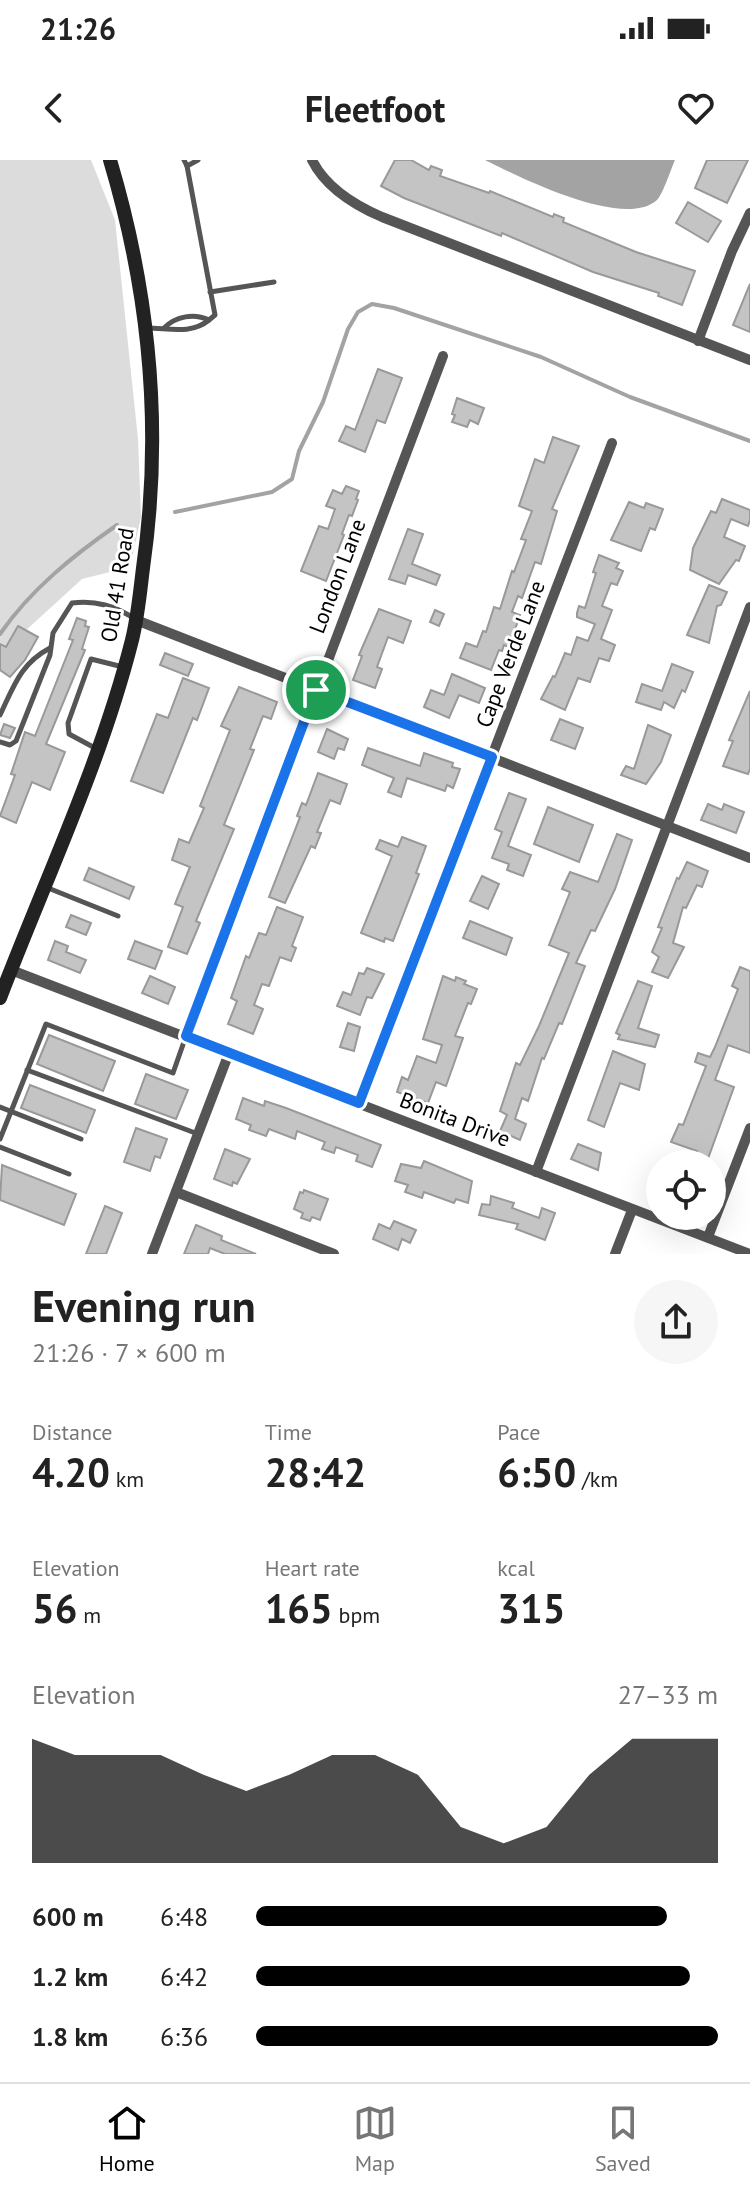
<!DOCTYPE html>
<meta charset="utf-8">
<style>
body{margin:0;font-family:"PT Sans",sans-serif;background:#f6f6f6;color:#222;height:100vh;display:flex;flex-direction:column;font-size:30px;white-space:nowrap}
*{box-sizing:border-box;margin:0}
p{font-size:26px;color:#767676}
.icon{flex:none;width:44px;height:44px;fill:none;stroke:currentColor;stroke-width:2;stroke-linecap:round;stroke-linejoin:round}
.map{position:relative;height:1094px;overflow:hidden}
.side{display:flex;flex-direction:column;background:#fff;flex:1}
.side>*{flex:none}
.tools{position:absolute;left:646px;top:990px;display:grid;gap:16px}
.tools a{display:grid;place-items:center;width:80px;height:80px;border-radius:50%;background:#fff;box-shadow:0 8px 32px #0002;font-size:40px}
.pin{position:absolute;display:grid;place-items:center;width:68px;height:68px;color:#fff;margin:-34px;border:4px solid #fff;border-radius:50%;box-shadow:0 2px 8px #0007}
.round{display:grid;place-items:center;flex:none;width:84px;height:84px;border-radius:42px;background:#f6f6f6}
.headline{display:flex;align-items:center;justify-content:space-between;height:136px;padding:0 32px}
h1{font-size:44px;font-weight:600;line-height:60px}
.stats{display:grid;grid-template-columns:repeat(3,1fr);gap:12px;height:136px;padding:8px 32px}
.stats div{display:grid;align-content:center}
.stats b{font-size:40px;font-weight:600}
.stats small{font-size:22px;font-weight:400}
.stats p{font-size:22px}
.chart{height:224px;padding:16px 32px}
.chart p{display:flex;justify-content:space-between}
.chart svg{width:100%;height:144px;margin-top:8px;fill:#000;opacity:.7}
ul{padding:0 32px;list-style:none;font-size:26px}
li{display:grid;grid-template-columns:128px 96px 1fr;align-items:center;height:60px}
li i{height:20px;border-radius:10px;background:#000}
.status{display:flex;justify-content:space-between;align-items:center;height:56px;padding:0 40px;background:#fff;direction:ltr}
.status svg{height:22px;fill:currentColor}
header{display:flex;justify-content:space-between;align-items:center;height:104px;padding:0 32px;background:#fff;font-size:36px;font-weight:600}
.tab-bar{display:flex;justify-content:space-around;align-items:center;height:112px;border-top:2px solid #e0e0e0;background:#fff;font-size:22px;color:#767676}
.tab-bar a{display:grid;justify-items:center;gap:4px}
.tab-bar .active{color:#000}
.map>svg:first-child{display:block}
.green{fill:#dcdcdc}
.water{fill:#a3a3a3}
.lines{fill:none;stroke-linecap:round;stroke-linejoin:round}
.stream{stroke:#a3a3a3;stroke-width:4}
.building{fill:#c4c4c4;stroke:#999;stroke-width:2}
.lane{stroke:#555;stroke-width:5}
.street{stroke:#555;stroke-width:10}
.secondary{stroke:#222;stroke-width:14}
.route-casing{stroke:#fff;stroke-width:16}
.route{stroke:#1a73e8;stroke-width:10}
.labels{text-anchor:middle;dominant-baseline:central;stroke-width:6;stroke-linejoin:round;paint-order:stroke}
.street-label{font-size:22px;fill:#000;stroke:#fff}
</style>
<div class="status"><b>21:26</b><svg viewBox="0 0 49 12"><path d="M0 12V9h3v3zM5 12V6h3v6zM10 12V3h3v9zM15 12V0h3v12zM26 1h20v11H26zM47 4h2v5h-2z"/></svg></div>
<header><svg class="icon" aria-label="back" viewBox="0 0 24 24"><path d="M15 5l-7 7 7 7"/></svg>Fleetfoot<svg class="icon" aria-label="heart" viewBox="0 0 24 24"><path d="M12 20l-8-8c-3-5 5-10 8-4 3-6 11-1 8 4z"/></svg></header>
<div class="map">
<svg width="750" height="1094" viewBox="0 0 750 1094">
<rect width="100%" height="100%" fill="#fff"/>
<path class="green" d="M0 0H91L115 60 138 279 141 357 130 407 82 419 0 494Z"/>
<path class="water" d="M485 0H675C671 9 663 34 657 40 624 70 519 17 485 0Z"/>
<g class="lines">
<g class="stream">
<path d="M175 352 272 332 292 319 299 291 323 242 348 169 358 152 372 144 394 148 541 197 630 237 750 281"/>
<path d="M0 474C31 429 74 395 117 365"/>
</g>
</g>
<g class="building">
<path d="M395 0H411L429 10 431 6 442 10 440 16 489 33 490 31 553 57 554 54 564 58 563 62 636 92 695 111 682 145 658 136 659 133 593 112 502 73 501 76 404 38 381 26Z"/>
<path d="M707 0H748L727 43 695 28Z"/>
<path d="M688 42 721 61 708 82 676 63Z"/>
<path d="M750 124V172L733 165Z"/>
<path d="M378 209 402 218 385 263 377 260 365 292 339 281 346 266 355 270Z"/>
<path d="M457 238 484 248 478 264 470 260 467 267 452 262 455 255 452 254Z"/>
<path d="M553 277 579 286 552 349 557 351 541 404 535 402 522 438 518 436 512 452 520 455 509 487 504 485 502 491 499 490 491 510 460 498 466 483 477 487 483 471 486 472 494 447 500 449 512 411 514 412 526 380 521 379 532 351 519 346 535 299 544 303Z"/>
<path d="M346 326 359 331 356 339 358 340 352 356 349 355 342 374 344 375 326 421 301 411 319 366 328 369 335 349 326 346 333 330 342 334Z"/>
<path d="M722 339 750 350V360L748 366 731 359 724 377 745 386 739 401 736 400 719 424 690 410 693 388 711 351 716 353Z"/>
<path d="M629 342 644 348 646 343 663 349 655 370 650 368 641 391 611 380Z"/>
<path d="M408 369 423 374 412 404 440 415 436 425 408 415 405 424 389 419Z"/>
<path d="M599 395 619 403 616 408 623 411 617 425 611 423 602 446 612 450 601 479 615 485 609 501 599 498 590 522 578 518 565 550 541 539 553 516 555 517 565 493 571 495 577 477 588 481 595 464 577 457V453L579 446 585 448 596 413 593 412Z"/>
<path d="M709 425 727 432 721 445 717 446 709 483 687 475Z"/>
<path d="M379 449 411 461 403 483 388 477 377 507 382 509 375 528 353 520 362 496 359 495Z"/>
<path d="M435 450 444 454 439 466 430 462Z"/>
<path d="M77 458 86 461 85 466 89 467 82 489 85 490 46 584 65 592 50 630 32 622 16 663 0 656 15 615 11 614 25 572 35 576 73 480 69 479Z"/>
<path d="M18 466 38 477 25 500 10 517 0 510V484L6 487Z"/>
<path d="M165 493 193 504 188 516 160 505Z"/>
<path d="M672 504 693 512 685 532 682 530 674 548 664 542 661 550 636 542 642 524 662 531Z"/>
<path d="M452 514 485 528 479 543 459 535 449 558 424 547 431 530 444 535Z"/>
<path d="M183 518 209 528 197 560 193 558 163 633 131 621 157 554 168 558Z"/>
<path d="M239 527 277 542 271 559 263 556 250 589 254 590 224 665 234 669 196 761 200 763 187 794 168 787 183 747 175 744 190 707 172 700 179 679 189 683 204 648 200 646 230 570 221 566Z"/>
<path d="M750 531V609L748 614 723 606 733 581 729 580Z"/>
<path d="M560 559 583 568 575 589 551 580Z"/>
<path d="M4 564 15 568 10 578 0 575Z"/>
<path d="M648 565 671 575 661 602 646 624 621 615 626 606 634 609Z"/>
<path d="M327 569 348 579 344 590 338 588 334 599 318 592Z"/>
<path d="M368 588 420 606 424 593 453 603 452 607 460 609 453 628 447 625 445 631 407 618 401 637 388 632 394 618 362 605Z"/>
<path d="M318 613 347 624 340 644 330 640 317 672 321 673 315 688 311 686 285 743 269 737 300 657 297 656 302 643 306 645Z"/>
<path d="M509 633 526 639 508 686 531 695 523 716 507 710 509 704 492 698 502 672 495 669Z"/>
<path d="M708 644 722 650 724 644 744 652 736 673 701 660Z"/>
<path d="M548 647 593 665 579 702 534 684Z"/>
<path d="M617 674 632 680 615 729 595 771 591 770 576 803 585 806 562 864 559 863 544 899 542 898 528 941 522 938 515 959 526 964 520 980 500 971 507 955 500 951 516 903 520 905 539 866 569 793 549 785 570 732 562 729 570 712 598 722Z"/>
<path d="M402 677 426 686 416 713 419 714 393 781 385 778 384 782 361 773 392 696 376 689 380 680 398 687Z"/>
<path d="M687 702 708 711 702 727 697 725 686 748 683 747 673 783 684 787 668 818 652 812 659 797 652 792 662 768 658 767 677 718 679 719Z"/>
<path d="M89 708 134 727 129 739 84 720Z"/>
<path d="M482 716 499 724 488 749 470 741Z"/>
<path d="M277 747 303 757 292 786 296 788 291 801 280 797 269 826 262 824 254 845 263 849 253 874 228 864 237 841 231 838 246 796 249 798 259 773 266 775Z"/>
<path d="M71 755 91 763 86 775 66 767Z"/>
<path d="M470 761 512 778 506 795 463 778Z"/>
<path d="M55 781 68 786 66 792 86 800 80 813 48 800Z"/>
<path d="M135 781 162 791 155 809 128 799Z"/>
<path d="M740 807 750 811V893L728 885 715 920 734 927 706 1004H690L697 991 671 982 679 964 683 965 706 906 695 902 698 893 710 897 715 887 738 829 732 826Z"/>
<path d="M367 808 384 814 372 838 367 837 360 855 337 846 343 832 351 835 359 813 364 814Z"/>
<path d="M150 816 175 827 168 844 142 833Z"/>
<path d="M443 816 455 821 456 817 466 821 464 824 477 829 471 844 468 843 455 876 463 878 446 926 436 922 428 943 397 932 402 917 408 920 417 896 436 903 442 885 423 879Z"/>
<path d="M638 821 652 826 638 868 659 875 655 887 618 879 620 875 616 873Z"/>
<path d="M348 863 360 867 354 891 340 887Z"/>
<path d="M49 875 115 901 103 931 37 904Z"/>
<path d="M613 891 645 904 639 930 620 923 604 967 588 960Z"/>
<path d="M146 914 188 930 176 959 135 944Z"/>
<path d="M30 925 95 950 86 973 21 948Z"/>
<path d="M243 938 264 946 265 941 286 948 381 985 372 1007 356 1001 358 995 336 987 334 993 322 989 325 982 297 971 295 979 269 969 266 976 249 970 251 965 236 959Z"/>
<path d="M136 968 167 979 160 998 155 996 150 1011 124 1002Z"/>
<path d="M578 984 601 993 598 1010 571 999Z"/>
<path d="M225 989 250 999 237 1024 233 1022 232 1026 214 1019Z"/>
<path d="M424 1001 472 1021 468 1043 456 1039 454 1043 424 1032 422 1038 405 1032 408 1025 395 1021 401 1004 421 1008Z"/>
<path d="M2 1005 76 1034 64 1065 0 1040Z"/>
<path d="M304 1030 328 1039 320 1060 312 1057 310 1061 301 1058 303 1053 294 1049 300 1032 303 1033Z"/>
<path d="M491 1036 514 1043 512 1048 539 1058 542 1048 555 1053 545 1080 516 1069 518 1064 479 1055 482 1044 490 1045Z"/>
<path d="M105 1046 122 1053 106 1094H86Z"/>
<path d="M394 1061 416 1070 410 1083 402 1079 398 1090 373 1079 379 1064 390 1069Z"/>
<path d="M196 1065 222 1076 221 1080 256 1094H225L210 1088 208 1094H184Z"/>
</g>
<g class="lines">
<g class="lane">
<path d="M184 0 187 6 198 0"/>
<path d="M187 6 215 155 209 160"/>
<path d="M210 132 274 122"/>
<path d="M147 168C168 168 191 175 209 160 194 153 176 156 164 168"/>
<path d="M0 555C14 526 20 504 50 488"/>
<path d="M0 582 10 585 16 581 50 495 53 473 72 443C96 440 115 446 135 459"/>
<path d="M95 588 69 574 68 563 91 499 123 507"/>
<path d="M48 728 118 756"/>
<path d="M27 910 198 974"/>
<path d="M0 947 81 979"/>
<path d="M0 979 46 864 173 913 186 876"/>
<path d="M0 987 69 1014"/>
</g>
<g class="street">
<path d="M312 0C326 28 354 45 382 57L750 200"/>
<path d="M698 181 732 91 750 53"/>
<path d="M136 460 750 698"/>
<path d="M11 810 750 1094"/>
<path d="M186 876 443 196"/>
<path d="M359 943 612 283"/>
<path d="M536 1012 750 447"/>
<path d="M176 1032 334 1094"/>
<path d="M708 1077 750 968"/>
<path d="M152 1094 229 893"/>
<path d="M615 1094 632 1050"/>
</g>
<path class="secondary" d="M0 838C45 720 101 603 132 480 138 456 140 432 143 408 163 269 150 134 110 0"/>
</g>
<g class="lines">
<g class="route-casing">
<path id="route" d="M316 530 492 597 359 943 186 876Z"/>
</g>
<use href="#route" class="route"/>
</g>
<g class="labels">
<g class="street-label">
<text transform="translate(337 416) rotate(-69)">London Lane</text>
<text transform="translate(117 425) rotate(-81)">Old 41 Road</text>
<text transform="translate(510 494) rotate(-69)">Cape Verde Lane</text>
<text transform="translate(455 959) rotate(21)">Bonita Drive</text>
</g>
</g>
</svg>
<div class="tools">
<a><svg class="icon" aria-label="locate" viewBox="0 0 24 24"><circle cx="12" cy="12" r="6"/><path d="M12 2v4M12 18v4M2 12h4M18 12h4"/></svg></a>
</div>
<div class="pin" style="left:316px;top:530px;background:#1e9e55"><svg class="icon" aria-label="arrive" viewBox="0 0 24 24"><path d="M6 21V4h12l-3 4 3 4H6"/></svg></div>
</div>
<section class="side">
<div class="headline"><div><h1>Evening run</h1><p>21:26 · 7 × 600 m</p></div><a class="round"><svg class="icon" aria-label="share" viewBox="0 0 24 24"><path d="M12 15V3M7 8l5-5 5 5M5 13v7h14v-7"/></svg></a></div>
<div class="stats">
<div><p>Distance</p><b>4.20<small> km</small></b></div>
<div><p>Time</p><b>28:42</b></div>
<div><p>Pace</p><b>6:50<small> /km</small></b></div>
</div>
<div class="stats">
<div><p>Elevation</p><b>56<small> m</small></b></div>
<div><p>Heart rate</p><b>165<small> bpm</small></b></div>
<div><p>kcal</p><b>315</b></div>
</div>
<div class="chart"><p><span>Elevation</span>27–33 m</p>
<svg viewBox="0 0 160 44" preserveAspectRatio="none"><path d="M0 44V6L10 11L20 11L30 11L40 17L50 22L60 17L70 11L80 11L90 17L100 33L110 38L120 33L130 17L140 6L150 6L160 6V44z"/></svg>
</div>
<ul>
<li><b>600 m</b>6:48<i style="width:89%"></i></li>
<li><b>1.2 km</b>6:42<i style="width:94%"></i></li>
<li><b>1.8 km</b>6:36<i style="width:100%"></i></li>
</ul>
</section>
<nav class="tab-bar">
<a class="active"><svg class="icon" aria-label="home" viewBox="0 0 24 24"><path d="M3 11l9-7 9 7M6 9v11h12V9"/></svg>Home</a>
<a><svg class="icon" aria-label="map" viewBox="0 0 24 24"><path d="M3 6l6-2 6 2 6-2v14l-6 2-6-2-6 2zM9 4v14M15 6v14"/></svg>Map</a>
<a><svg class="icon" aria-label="saved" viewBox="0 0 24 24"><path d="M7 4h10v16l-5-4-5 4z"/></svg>Saved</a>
</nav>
